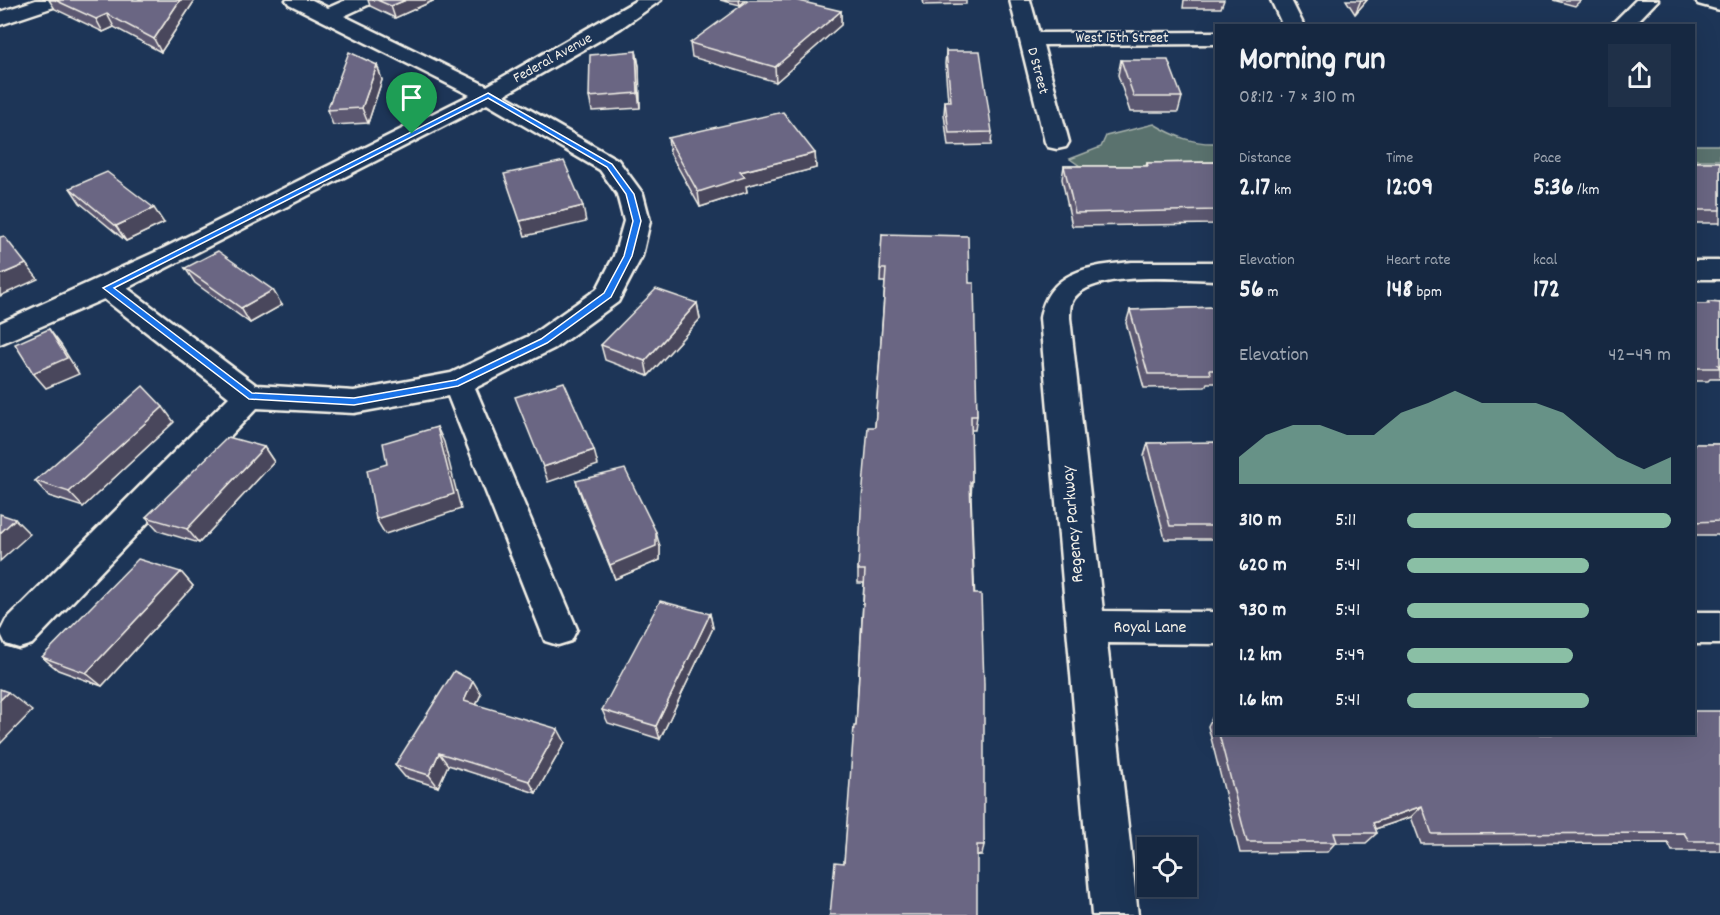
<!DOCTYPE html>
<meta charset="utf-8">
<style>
body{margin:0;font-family:Dekko,sans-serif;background:#1f3048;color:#f1f3f6;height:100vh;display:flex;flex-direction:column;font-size:22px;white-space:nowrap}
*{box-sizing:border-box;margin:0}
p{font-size:20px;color:#9ea6b1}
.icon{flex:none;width:33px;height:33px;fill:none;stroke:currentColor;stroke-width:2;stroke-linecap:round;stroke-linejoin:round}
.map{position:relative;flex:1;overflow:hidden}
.panel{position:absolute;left:1215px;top:24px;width:480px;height:711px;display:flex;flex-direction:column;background:#162841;border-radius:0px;box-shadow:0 6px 24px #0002,0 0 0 2px #35445a}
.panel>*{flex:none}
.tools{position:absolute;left:1137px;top:837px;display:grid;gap:12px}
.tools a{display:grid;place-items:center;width:60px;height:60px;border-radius:0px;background:#162841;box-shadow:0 6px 24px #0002,0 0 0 2px #35445a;font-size:30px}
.pin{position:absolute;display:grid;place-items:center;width:51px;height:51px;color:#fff;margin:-62px -26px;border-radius:50% 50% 50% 0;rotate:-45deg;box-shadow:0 0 6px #0007}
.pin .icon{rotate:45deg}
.round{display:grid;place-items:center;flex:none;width:63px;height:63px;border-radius:0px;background:#1f3048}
.overview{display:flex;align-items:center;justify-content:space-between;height:102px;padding:0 24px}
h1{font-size:33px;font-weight:700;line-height:45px}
.metrics{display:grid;grid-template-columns:repeat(3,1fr);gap:9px;height:102px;padding:6px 24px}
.metrics div{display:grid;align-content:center}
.metrics b{font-size:26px;font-weight:700}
.metrics small{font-size:16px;font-weight:400}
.metrics p{font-size:16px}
.chart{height:168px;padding:12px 24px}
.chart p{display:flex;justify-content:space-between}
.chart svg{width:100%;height:108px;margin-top:6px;fill:#8abfa5;opacity:.7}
ul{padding:0 24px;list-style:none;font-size:20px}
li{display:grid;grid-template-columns:96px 72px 1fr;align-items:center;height:45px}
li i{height:15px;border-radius:8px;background:#8abfa5}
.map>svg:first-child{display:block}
.green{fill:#5a726e;stroke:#a7b2ab;stroke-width:1.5}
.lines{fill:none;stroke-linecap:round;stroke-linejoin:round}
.minor-casing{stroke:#f4f1e8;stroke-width:5}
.minor{fill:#1d3557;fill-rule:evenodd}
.wall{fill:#5b5871;stroke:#f4f1e8;stroke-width:1.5}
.shaded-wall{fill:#4a475c;stroke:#f4f1e8;stroke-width:1.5}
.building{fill:#6a6683;stroke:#f4f1e8;stroke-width:1.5}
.route{fill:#1a73e8;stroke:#fff;stroke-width:1.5;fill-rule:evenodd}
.labels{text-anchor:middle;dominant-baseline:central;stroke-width:4.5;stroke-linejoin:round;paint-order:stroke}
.far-street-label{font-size:15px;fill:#f4f1e8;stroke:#1d3557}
.street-label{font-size:18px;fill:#f4f1e8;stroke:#1d3557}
</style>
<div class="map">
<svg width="1720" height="915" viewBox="0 0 1720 915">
<rect width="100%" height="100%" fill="#1d3557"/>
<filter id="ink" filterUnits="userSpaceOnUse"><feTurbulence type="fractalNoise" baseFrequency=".0167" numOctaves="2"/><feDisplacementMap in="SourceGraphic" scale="12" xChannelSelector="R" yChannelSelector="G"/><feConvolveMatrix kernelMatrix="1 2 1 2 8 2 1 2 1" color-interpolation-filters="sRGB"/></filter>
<g filter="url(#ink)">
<g class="green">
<path d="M1154 124C1174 136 1193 144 1216 143V166L1083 168 1070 159 1101 147 1106 136Z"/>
<rect x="1694" y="145" width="26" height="15"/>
</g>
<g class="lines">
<g class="minor-casing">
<g id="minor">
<path d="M36 0H66L63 4 0 25V12Z"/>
<path d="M286 0H312L328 8 346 0H373L370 4 344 16 487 86 637 0H661L621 28 504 95 618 160 643 194 650 221 642 256 618 302 555 348 475 388 577 629 571 641 558 645 545 641 448 396 354 413 257 408 32 644 19 648 6 644 0 632 6 620 229 397 104 299 0 344V323L160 250 470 95 289 4ZM487 104 600 170 617 194 624 221 614 256 597 289 533 334 451 373 354 391 256 385 127 288Z"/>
<path d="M1010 0H1030L1039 33 1216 32V44L1043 45 1069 142 1066 147 1057 149 1048 147 1045 142Z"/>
<path d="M1271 0H1291L1304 26H1283Z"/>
<path d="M1636 0H1658L1633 26H1610Z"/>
<path d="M1695 0H1720V10L1698 4Z"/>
<rect x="1694" y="261" width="26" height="18"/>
<path d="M1131 262H1216V280C1186 280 1084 268 1071 304 1070 308 1070 314 1070 318L1103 611 1216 612V644L1107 643 1138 915H1092L1040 318C1048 271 1090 266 1131 262Z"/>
<rect x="1694" y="612" width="26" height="32"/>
</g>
</g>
<use href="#minor" class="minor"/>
</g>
<g class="wall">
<path d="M49 0H195L161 52 114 27 103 32 55 9Z"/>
<path d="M368 0H435L395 18 370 6Z"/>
<path d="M720 0H746L740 5Z"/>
<path d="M923 0H966V4L924 5Z"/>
<path d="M1184 0H1224L1221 8H1183Z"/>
<path d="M1346 0H1367L1355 14Z"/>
<path d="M1553 0H1581L1575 6Z"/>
<path d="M841 11V25L776 82 692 57 690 43Z"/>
<path d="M636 51 639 66 640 108 592 111 589 97Z"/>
<path d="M946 51 992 132 991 145 948 146 944 114 945 101H948L945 64Z"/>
<path d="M1121 60 1182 97 1178 112H1130L1118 75Z"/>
<path d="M377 65 382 80 368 123 333 125 327 110Z"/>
<path d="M668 138 815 153 816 168 746 186 747 192 700 207 670 153Z"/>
<path d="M1216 162V224L1072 226 1062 179 1064 166H1146L1147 163Z"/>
<rect x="1694" y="162" width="26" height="61"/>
<path d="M70 188 164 223 126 241 80 203Z"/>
<path d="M882 234 969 283 977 416 975 430H971L972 482 971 496 984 845 982 855 844 863 856 726 864 583H858V570L875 427 885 282H880Z"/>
<path d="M185 268 282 305 250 323 195 283Z"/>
<path d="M1708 302 1720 303V379H1710L1708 381H1694V304H1706Z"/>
<path d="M697 303 700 319 648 376 605 360 601 345Z"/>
<path d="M1216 307V383H1207L1205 387 1144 388 1126 323 1130 310Z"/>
<path d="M174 422 83 507 49 496 35 481Z"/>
<path d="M1148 443 1216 447V539H1165L1144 456Z"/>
<path d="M1694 444H1720V537L1718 535H1694Z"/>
<path d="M264 447 274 462 199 543 159 531 146 517Z"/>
<path d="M576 481 660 547V560L615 579 581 496Z"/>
<path d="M181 572 193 586 102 686 58 670 42 657Z"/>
<path d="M710 614 713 628 660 739 608 723 602 710Z"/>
<path d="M481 694 476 705 565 742 536 793 448 765 438 787 405 777 395 765Z"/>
<path d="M1720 711V851H1672L1668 843 1421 844 1411 817 1375 829 1377 833 1366 843H1335L1327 852 1240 853 1208 726 1214 714H1216V734H1694Z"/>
</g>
<g class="shaded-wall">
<path d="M180 0H195L161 52 154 39Z"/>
<path d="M406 0H435L395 18 391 6Z"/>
<path d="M739 0H746L740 5Z"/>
<path d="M1361 0H1367L1355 14Z"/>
<path d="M841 11V25L776 82 775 67Z"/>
<path d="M107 14 114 27 103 32 96 19Z"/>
<path d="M636 51 639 66 640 108 638 93Z"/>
<path d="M377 65 382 80 368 123 362 108Z"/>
<path d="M815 153 816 168 746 186 747 192 700 207 698 192 740 172Z"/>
<path d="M583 206 586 222 525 236 520 221Z"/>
<path d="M154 208 164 223 126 241 116 226Z"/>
<path d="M26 264 38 279 0 296V275Z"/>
<path d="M273 290 282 305 250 323 241 308Z"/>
<path d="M697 303 700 319 648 376 645 361Z"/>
<path d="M49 329 61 345 79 374 46 388 33 373Z"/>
<path d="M163 407 174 422 83 507 69 492Z"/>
<path d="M437 427 444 442 461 509 385 534 376 519Z"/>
<path d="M264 447 274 462 199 543 187 529Z"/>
<path d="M594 450 598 465 548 482 543 467Z"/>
<path d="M15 519 30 534 0 561V533Z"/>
<path d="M656 532 660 547V560L615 579 610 565Z"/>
<path d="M181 572 193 586 102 686 86 673Z"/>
<path d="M710 614 713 628 660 739 656 726Z"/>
<path d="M473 681 481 694 472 714 464 701Z"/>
<path d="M8 692 32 711 0 744V700Z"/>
<path d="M558 729 565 742 536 793 529 781Z"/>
<path d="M439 753 448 765 438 787 429 775Z"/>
<path d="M1422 806 1411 817 1363 833 1373 823Z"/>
</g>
<g class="building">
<path d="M55 0H180L154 39 107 14 96 19Z"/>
<path d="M377 0H406L391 6Z"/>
<path d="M749 0H795L841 11 775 67 690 43Z"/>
<path d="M636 51 638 93 589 97 590 55Z"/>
<path d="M946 51H980L992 132 949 133 945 101H951Z"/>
<path d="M349 52 377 65 362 108 327 110Z"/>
<path d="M1121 60H1168L1182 97H1134Z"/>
<path d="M783 112 815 153 740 172 745 177 698 192 668 138Z"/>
<path d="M564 161 583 206 520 221 504 174Z"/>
<path d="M1216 162V210L1075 213 1064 166H1148L1147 163Z"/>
<rect x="1694" y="162" width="26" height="48"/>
<path d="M107 172 154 208 116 226 70 188Z"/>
<path d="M882 234 968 236 969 283H974L977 416H971L972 482H970L974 594H981L984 684V845H977V915H830L835 862 844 863 854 726H856L865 570H858L861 511 868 427H875L886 269H880Z"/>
<path d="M4 236 26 264 0 275V237Z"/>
<path d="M218 251 273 290 241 308 185 268Z"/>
<path d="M656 289 697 303 645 361 601 345Z"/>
<path d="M1708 302 1720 303V365H1718L1720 368H1694V304H1709Z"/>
<path d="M1216 307V370H1209L1210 374H1148L1130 310Z"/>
<path d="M49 329 67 358 33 373 15 344Z"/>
<path d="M564 382 594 450 543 467 515 397Z"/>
<path d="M143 386 163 407 69 492 35 481Z"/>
<path d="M437 427 454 494 376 519 367 470 387 464 383 443Z"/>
<path d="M228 437 264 447 187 529 146 517Z"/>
<path d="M1215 442 1216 447V526H1170L1148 443Z"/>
<path d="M1694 444H1720V521L1694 522Z"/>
<path d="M625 469 656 532V546L610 565 576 481Z"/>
<path d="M0 514 15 519 0 533Z"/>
<path d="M138 559 181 572 86 673 42 657Z"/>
<path d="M660 601 710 614 656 726 602 710Z"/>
<path d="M454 671 473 681 464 701 558 729 529 781 439 753 429 775 395 765Z"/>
<path d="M0 689 8 692 0 700Z"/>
<path d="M1694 711H1720V841H1689L1684 833 1432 834 1422 806 1373 823 1377 833H1334L1337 842H1247L1219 734H1694Z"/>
</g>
</g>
<path class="route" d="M488 93 612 164 634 194 641 221 632 256 611 297 547 343 458 386 354 405 249 399 103 288ZM488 98 607 167 626 194 633 221 624 256 604 293 541 339 456 380 354 398 252 393 114 288Z"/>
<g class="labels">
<g class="far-street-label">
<text x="1122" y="39">West 15th Street</text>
<text transform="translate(553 59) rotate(-29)">Federal Avenue</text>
<text transform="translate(1037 71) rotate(75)">D Street</text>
</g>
<g class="street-label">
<text transform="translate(1074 524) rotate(-95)">Regency Parkway</text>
<text x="1150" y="628">Royal Lane</text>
</g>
</g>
</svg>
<div class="tools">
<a><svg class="icon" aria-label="locate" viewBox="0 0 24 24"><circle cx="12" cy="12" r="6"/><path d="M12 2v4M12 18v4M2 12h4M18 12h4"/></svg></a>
</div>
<div class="pin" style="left:412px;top:134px;background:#1e9e55"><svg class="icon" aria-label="arrive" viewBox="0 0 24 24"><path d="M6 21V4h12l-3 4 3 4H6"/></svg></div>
<section class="panel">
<div class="overview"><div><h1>Morning run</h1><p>08:12 · 7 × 310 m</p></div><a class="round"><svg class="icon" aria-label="share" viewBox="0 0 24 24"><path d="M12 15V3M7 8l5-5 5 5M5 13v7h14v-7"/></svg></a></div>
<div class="metrics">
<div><p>Distance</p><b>2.17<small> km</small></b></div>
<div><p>Time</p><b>12:09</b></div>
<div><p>Pace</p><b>5:36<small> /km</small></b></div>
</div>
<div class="metrics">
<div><p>Elevation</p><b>56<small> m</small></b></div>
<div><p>Heart rate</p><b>148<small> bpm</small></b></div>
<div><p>kcal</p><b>172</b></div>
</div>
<div class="chart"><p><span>Elevation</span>42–49 m</p>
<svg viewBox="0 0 160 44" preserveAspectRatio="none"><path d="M0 44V33L10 24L20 20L30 20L40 24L50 24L60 15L70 11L80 6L90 11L100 11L110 11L120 15L130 24L140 33L150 38L160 33V44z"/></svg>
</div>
<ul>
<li><b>310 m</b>5:11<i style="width:100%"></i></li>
<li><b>620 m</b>5:41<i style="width:69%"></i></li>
<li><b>930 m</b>5:41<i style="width:69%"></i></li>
<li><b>1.2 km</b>5:49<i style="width:63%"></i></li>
<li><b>1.6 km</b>5:41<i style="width:69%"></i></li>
</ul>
</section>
</div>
